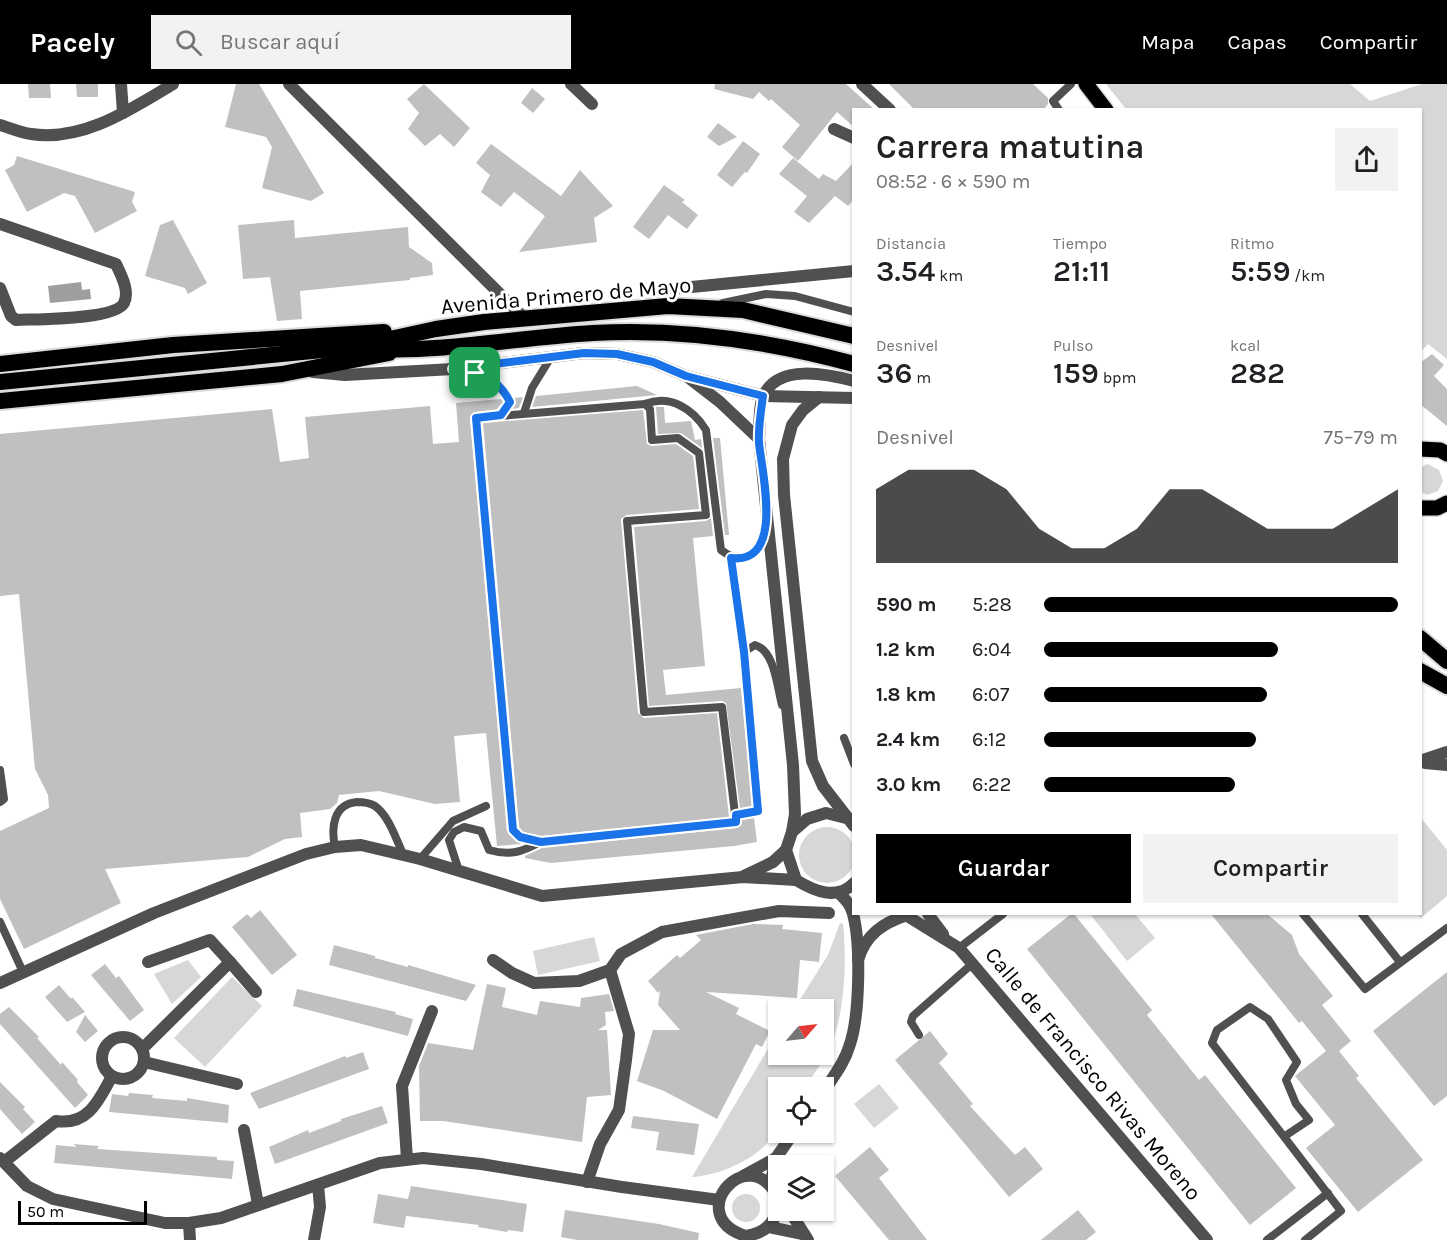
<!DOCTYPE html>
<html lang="es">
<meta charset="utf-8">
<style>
body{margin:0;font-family:Karla,sans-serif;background:#f2f2f2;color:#202124;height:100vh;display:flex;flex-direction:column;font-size:22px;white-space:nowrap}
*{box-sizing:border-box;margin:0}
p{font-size:20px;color:#757577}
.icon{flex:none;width:33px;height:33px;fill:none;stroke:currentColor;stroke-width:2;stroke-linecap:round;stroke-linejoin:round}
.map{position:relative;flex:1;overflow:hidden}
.details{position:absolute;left:852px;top:24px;width:570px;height:807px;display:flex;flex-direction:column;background:#fff;border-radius:0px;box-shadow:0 2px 4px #0004}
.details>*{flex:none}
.needle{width:39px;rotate:62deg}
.fabs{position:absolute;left:768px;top:915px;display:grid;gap:12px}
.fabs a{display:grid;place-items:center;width:66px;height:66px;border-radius:0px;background:#fff;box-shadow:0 2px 4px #0004;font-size:30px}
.scale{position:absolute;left:18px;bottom:15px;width:129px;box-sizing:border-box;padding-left:6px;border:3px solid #000;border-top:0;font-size:16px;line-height:21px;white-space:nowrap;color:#000;-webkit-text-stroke:4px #fff;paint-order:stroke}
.pin{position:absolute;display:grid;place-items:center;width:51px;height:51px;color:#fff;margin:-26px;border-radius:12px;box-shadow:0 3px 9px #0006}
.round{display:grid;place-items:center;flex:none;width:63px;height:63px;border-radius:0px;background:#f2f2f2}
.head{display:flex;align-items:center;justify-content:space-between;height:102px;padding:0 24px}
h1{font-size:33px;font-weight:600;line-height:45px}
.stats{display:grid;grid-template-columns:repeat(3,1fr);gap:9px;height:102px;padding:6px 24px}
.stats div{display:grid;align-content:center}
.stats b{font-size:30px;font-weight:600}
.stats small{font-size:16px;font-weight:400}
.stats p{font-size:16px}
.chart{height:168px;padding:12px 24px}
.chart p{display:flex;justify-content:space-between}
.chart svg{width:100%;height:108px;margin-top:6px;fill:#000;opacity:.7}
.action{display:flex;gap:12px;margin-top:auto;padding:12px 24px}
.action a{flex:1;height:69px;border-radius:0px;background:#000;color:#fff;font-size:24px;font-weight:600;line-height:69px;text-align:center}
.action a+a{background:#f2f2f2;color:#202124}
ul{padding:0 24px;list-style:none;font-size:20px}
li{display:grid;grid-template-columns:96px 72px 1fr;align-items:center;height:45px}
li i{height:15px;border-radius:8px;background:#000}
header{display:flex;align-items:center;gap:36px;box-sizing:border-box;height:84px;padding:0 30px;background:#000;color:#fff}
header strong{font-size:28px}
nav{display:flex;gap:33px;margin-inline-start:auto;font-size:21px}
.search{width:420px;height:54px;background:#f2f2f2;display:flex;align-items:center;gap:15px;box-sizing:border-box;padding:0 21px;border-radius:0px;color:#757577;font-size:22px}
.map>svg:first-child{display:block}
.green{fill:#d7d7d7}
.water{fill:#9e9e9e}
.building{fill:#c0c0c0}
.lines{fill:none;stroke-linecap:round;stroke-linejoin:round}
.primary-casing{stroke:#dbdbdb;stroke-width:18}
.trunk-casing{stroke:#dbdbdb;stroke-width:20}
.service{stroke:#505050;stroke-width:8}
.minor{stroke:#505050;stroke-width:12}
.primary{stroke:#000;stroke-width:15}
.trunk{stroke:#000;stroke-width:16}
.route-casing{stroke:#fff;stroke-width:12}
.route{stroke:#1a73e8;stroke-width:8}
.labels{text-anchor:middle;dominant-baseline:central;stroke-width:6;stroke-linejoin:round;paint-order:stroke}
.street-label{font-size:22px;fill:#000;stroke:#fff}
</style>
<header>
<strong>Pacely</strong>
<div class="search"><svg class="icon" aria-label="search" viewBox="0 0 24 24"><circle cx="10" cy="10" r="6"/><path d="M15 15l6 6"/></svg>Buscar aquí</div>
<nav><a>Mapa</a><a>Capas</a><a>Compartir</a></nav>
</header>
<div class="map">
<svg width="1447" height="1156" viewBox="0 0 1447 1156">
<rect width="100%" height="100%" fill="#fff"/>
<g class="green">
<path d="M1106 0H1350L1370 17 1422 0H1447V275L1428 260 1421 267 1420 26 1126 25Z"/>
<path d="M1428 380 1439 386 1443 397 1438 407 1427 411 1421 408V383Z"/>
<path d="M1421 734 1447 766V812L1421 834 1418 830H1420Z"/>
<circle cx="827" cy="771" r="28"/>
<path d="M1090 830H1135L1155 854 1127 877Z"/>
<path d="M840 839 843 840C847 876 845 930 830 964 823 978 813 991 805 1003L778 1004C778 1015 782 1036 777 1046 763 1073 720 1092 692 1093L778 948V970H824V926L794 925 828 871Z"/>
<path d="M594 853 600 877 538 891 533 867Z"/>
<path d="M188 876 201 893 172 920 154 890Z"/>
<path d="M232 893 262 922 205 983 174 954Z"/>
<path d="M879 1000 899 1024 874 1044 854 1020Z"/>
<circle cx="746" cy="1124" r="14"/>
</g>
<path class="water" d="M81 198 82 206 90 205 91 215 50 219 48 202Z"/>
<g class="building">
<path d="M28 0H50L51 14H29Z"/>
<path d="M76 0H98V13H77Z"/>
<path d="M236 0H259L324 109 311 117 262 104 272 63 266 53 225 43Z"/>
<path d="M424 0 470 44 454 63 440 50 425 62 408 45 419 29 407 15Z"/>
<path d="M715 0H846L875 26H854V43L837 28 798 77 782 63 800 41 771 15 769 17 759 8 753 15 714 5Z"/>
<path d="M889 0H1033L1048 14V20L1043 26H915Z"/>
<path d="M532 4 545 15 533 29 521 19Z"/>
<path d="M718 39 737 53 719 62 707 53Z"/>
<path d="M743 57 760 70 747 89 745 88 732 103 717 91Z"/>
<path d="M491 60 561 112 580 86 613 122 594 134 597 158 519 168 545 132 514 108 501 123 481 108 490 91 476 79Z"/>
<path d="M17 72 135 108 132 118 137 127 95 149 75 112 64 109 27 128 5 86 14 81Z"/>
<path d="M793 74 819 95 823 90 836 97 854 78V115L848 122 835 112 809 139 794 128 807 112 779 90Z"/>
<path d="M664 101 685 116 682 118 698 131 687 145 668 131 649 155 633 143Z"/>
<path d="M173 136 207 199 188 210 185 204 145 192 160 141Z"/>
<path d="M294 136 295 154 408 143 409 163 432 179 433 191 410 194V196L300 207 302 235 277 237 270 193 243 195 238 141Z"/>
<path d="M1432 270 1444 281 1434 292 1447 305V342L1420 320V279Z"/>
<path d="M637 302 657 311 532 323 536 312Z"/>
<path d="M523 313 519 324 512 325 516 319 514 314Z"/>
<path d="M501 315 503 318 496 326 475 328 470 335 507 747 516 757 522 760 497 762 486 649 454 652 460 718 435 720 379 707 339 711 337 719 330 725 300 729 302 753 285 755 248 773 105 785 121 819 24 865 0 815V747L49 724 48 711 35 685 19 510 0 512V350L272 325 280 378 309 374 305 333 430 322 433 360 459 358 456 319Z"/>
<path d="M656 323H664L665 339 691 337 695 356 701 355 702 364 681 349 658 350Z"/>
<path d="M643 326 647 360 652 362 676 360 693 372 699 425 627 431 621 435 638 629 644 634 717 629 729 733 541 752 523 748 519 743 483 339Z"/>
<path d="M713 354H720L729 451H725Z"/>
<path d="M711 434 713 452 693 454 705 582 663 586 666 611 741 604 752 722 740 724 726 619 722 617 649 622 634 443 706 437Z"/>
<path d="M754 734 757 758 734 762 551 779 525 774V772L542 764 737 744 741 741 742 736Z"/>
<path d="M260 826 297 871 272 891 232 843 247 830 251 834Z"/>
<path d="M1071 830H1074L1152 926 1147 931 1199 996 1205 991 1296 1104 1250 1141 1027 865Z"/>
<path d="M1211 830H1267L1292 851 1299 870 1333 912 1322 921 1351 957 1339 967 1359 992 1356 994 1423 1076 1358 1128 1306 1064 1335 1041 1295 992 1326 967 1302 937 1299 939Z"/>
<path d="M753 840 783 841 782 845 822 849 819 878 800 876 797 914 706 908 739 924 736 930 770 947 762 963 756 960 717 1035 664 1007 637 997 653 946H680L658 921 660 907 658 909 648 897 677 871 680 874 701 856 696 851Z"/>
<path d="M334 861 375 872V874L408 883V881L476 901 466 917 329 881Z"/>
<path d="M105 880 116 894 119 892 144 926 130 937 91 891Z"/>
<path d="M1447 888V1012L1434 1022 1373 947Z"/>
<path d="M487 900 506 904 502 923 537 931 540 917 580 923 581 914 609 910 614 927 605 928 606 941 598 946H607L611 1011 587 1013 582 1058 443 1037H420L419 982 427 962 428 959 473 966Z"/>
<path d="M59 901 71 915 72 913 85 928 67 938 45 913Z"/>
<path d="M297 905 396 928 395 930 413 935 408 952 293 922Z"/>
<path d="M9 923 39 953 37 954 61 981 62 978 78 996 77 998 88 1011 75 1024 0 940V930Z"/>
<path d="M85 931 98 947 85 958 76 948Z"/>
<path d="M930 947 948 970 939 979 973 1020 970 1022 1015 1071 1025 1063 1043 1085 1009 1113 895 976Z"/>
<path d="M363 968 369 985 259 1025 250 1009 345 972 346 974Z"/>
<path d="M0 998 25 1023 23 1025 35 1038 22 1050 0 1025Z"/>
<path d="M129 1009 153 1011 152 1014 187 1017V1014L229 1021 228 1039 109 1028 112 1010 128 1012Z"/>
<path d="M382 1022 388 1039 275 1080 269 1063 308 1046 309 1049 341 1037V1035Z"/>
<path d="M633 1032 699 1040 694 1071 656 1066 659 1048 631 1044Z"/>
<path d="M74 1060 99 1062 97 1065 217 1073V1076L234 1077 232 1095 54 1079 56 1061 76 1063Z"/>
<path d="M870 1063 889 1086 879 1094 927 1156H889L835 1092Z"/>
<path d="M411 1102 527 1120 523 1148 508 1146 507 1148 478 1143 479 1141 406 1132 404 1144 373 1139 378 1110 408 1115Z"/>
<path d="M565 1126 659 1140 699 1149 698 1156H577L561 1153Z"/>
<path d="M1078 1126 1096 1148 1086 1156H1041Z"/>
</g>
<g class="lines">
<g class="primary-casing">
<g id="primary">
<path d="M1086 0 1106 26"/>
<path d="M1420 365 1440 366 1447 370"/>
<path d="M1420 424H1437L1447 419"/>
</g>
</g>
<g class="trunk-casing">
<g id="trunk">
<path d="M375 265C448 268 521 253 593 249 681 244 769 257 854 280"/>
<path d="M0 280 173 261 384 248"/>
<path d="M0 298 353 263 436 245 484 238 668 222 743 226 854 252"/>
<path d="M0 317 282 290 389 269"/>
<path d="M1420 554 1447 577"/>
<path d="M1420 587 1447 602"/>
</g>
</g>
<g class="service">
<path d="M1059 26 1053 17 1071 0"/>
<path d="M723 219 766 210 795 212 854 228"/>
<path d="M464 287 499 300 510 318 501 330"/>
<path d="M645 320 650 325 652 356 678 354 699 369 706 431 627 437 644 628 722 623 736 738 541 758 520 753 513 746 476 334 645 320C670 310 693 325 706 346L721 466C743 483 760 473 765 446"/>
<path d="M524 329 532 304 551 273"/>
<path d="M731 474 744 568"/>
<path d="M844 654 854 680"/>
<path d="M0 686 4 715 0 718"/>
<path d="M736 731 758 727 744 568 755 561C775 567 777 603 782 621"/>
<path d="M335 763C331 744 333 720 357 718 363 718 370 719 375 722 390 733 396 756 404 772"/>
<path d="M420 775 453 737 486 722"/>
<path d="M459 787 449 756 454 748 464 743 481 747 489 766C510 772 522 768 540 758"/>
<path d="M1303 830 1365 905 1447 844"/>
<path d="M1362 830 1400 878"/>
<path d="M0 838 23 888"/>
<path d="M959 864 1003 830"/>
<path d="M919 951 911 938 913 932 972 880"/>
<path d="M1285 1052 1309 1036 1296 1020 1286 996 1297 978 1268 935 1250 923 1217 946 1212 959 1341 1127 1305 1156"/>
<path d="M1267 1156 1328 1109"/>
</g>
<g class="minor">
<path d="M121 0 123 29"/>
<path d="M289 0 524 234"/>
<path d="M571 0 592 20"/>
<path d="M862 0 890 26"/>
<path d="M0 41C10 44 21 49 31 50 83 58 131 25 173 0"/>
<path d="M834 45 854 54"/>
<path d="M0 140 116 180C121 191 130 207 124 219 115 236 36 235 16 236L11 232 0 204"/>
<path d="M671 205 854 187"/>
<path d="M313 288 345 291 453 285 584 269 617 270 653 278 686 292 763 312 854 314"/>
<path d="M689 294 720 318 759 355"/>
<path d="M819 313 803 326 792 341 783 375 784 411 812 677 823 702 854 742"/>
<path d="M1420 677 1447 668"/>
<path d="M1425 679 1447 681"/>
<path d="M846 734 826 729 807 735 792 748 786 766 796 796C814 807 837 817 854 799"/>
<path d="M792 748 795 730 793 681 759 355C760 343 758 324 763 313 777 279 827 290 854 297"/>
<path d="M744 792 773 778 786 766"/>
<path d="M904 830 959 864 1207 1156"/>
<path d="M928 830 943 850"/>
<path d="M493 876 512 889 534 899 579 897 610 886 621 870 662 848 779 827 829 829"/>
<path d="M858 876C866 850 883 839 907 831"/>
<path d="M230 878 256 908"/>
<path d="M0 899 154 829 306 770 335 763 361 761 420 775 542 812 743 793 796 796"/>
<circle cx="123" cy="974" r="21"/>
<path d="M142 965 230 878 210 856 148 878"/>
<path d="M144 978 237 1000"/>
<path d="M824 1007C833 993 844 980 849 963 860 934 861 860 853 830 851 821 845 815 838 808"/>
<path d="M244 1046 258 1120"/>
<path d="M0 1074 27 1102 53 1115 165 1139H189L221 1134 380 1079 423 1074 481 1080 622 1103 719 1116"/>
<path d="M407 1075 402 1002 432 927"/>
<path d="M4 1078 56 1037C88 1042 99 1016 112 992"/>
<path d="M743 1092 776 1074"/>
<path d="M587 1098 600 1060 619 1026 626 976 629 950 610 886"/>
<path d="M770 1101 776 1074 794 1048"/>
<path d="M778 1114C749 1054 681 1132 746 1152 765 1149 776 1139 778 1121"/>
<path d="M789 1126 808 1156"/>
<path d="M189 1139 190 1156"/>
<path d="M769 1143 803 1150"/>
<path d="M314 1156 320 1123 318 1101"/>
</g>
<use href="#primary" class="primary"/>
<use href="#trunk" class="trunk"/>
</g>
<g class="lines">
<g class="route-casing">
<path id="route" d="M584 269 617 270 653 278 686 292 763 312C761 327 758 344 759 359 762 389 785 481 731 474L744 568 758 727 736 731V738L541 758 520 753 513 746 476 334 501 331 510 318C497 292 481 290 453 285Z"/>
</g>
<use href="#route" class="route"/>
</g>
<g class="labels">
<g class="street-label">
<text transform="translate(566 212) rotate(-5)">Avenida Primero de Mayo</text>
<text transform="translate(1093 990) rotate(50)">Calle de Francisco Rivas Moreno</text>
</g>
</g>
</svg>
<div class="fabs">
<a><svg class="needle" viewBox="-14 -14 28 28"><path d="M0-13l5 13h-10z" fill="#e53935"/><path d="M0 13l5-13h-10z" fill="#757577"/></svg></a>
<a><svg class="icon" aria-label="locate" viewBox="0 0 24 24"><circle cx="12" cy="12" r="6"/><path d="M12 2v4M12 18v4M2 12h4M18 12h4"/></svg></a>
<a><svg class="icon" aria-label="layers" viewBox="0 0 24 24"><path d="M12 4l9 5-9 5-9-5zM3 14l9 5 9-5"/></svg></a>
</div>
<div class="scale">50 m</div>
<div class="pin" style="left:475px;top:289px;background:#1e9e55"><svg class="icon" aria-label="arrive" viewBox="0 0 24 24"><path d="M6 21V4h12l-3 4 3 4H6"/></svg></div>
<section class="details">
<div class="head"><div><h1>Carrera matutina</h1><p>08:52 · 6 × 590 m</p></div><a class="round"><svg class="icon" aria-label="share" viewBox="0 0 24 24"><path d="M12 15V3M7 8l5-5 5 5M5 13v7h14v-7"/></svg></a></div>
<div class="stats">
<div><p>Distancia</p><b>3.54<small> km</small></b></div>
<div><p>Tiempo</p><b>21:11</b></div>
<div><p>Ritmo</p><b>5:59<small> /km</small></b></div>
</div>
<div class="stats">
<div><p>Desnivel</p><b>36<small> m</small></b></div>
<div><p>Pulso</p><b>159<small> bpm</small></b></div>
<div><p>kcal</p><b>282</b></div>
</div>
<div class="chart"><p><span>Desnivel</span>75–79 m</p>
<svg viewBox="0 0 160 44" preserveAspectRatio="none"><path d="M0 44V14L10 6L20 6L30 6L40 14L50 30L60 38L70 38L80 30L90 14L100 14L110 22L120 30L130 30L140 30L150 22L160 14V44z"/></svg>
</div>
<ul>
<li><b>590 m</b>5:28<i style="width:100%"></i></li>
<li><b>1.2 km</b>6:04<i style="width:66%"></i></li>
<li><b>1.8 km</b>6:07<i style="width:63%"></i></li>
<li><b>2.4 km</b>6:12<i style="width:60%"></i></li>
<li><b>3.0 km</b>6:22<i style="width:54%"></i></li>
</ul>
<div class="action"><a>Guardar</a><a>Compartir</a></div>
</section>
</div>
